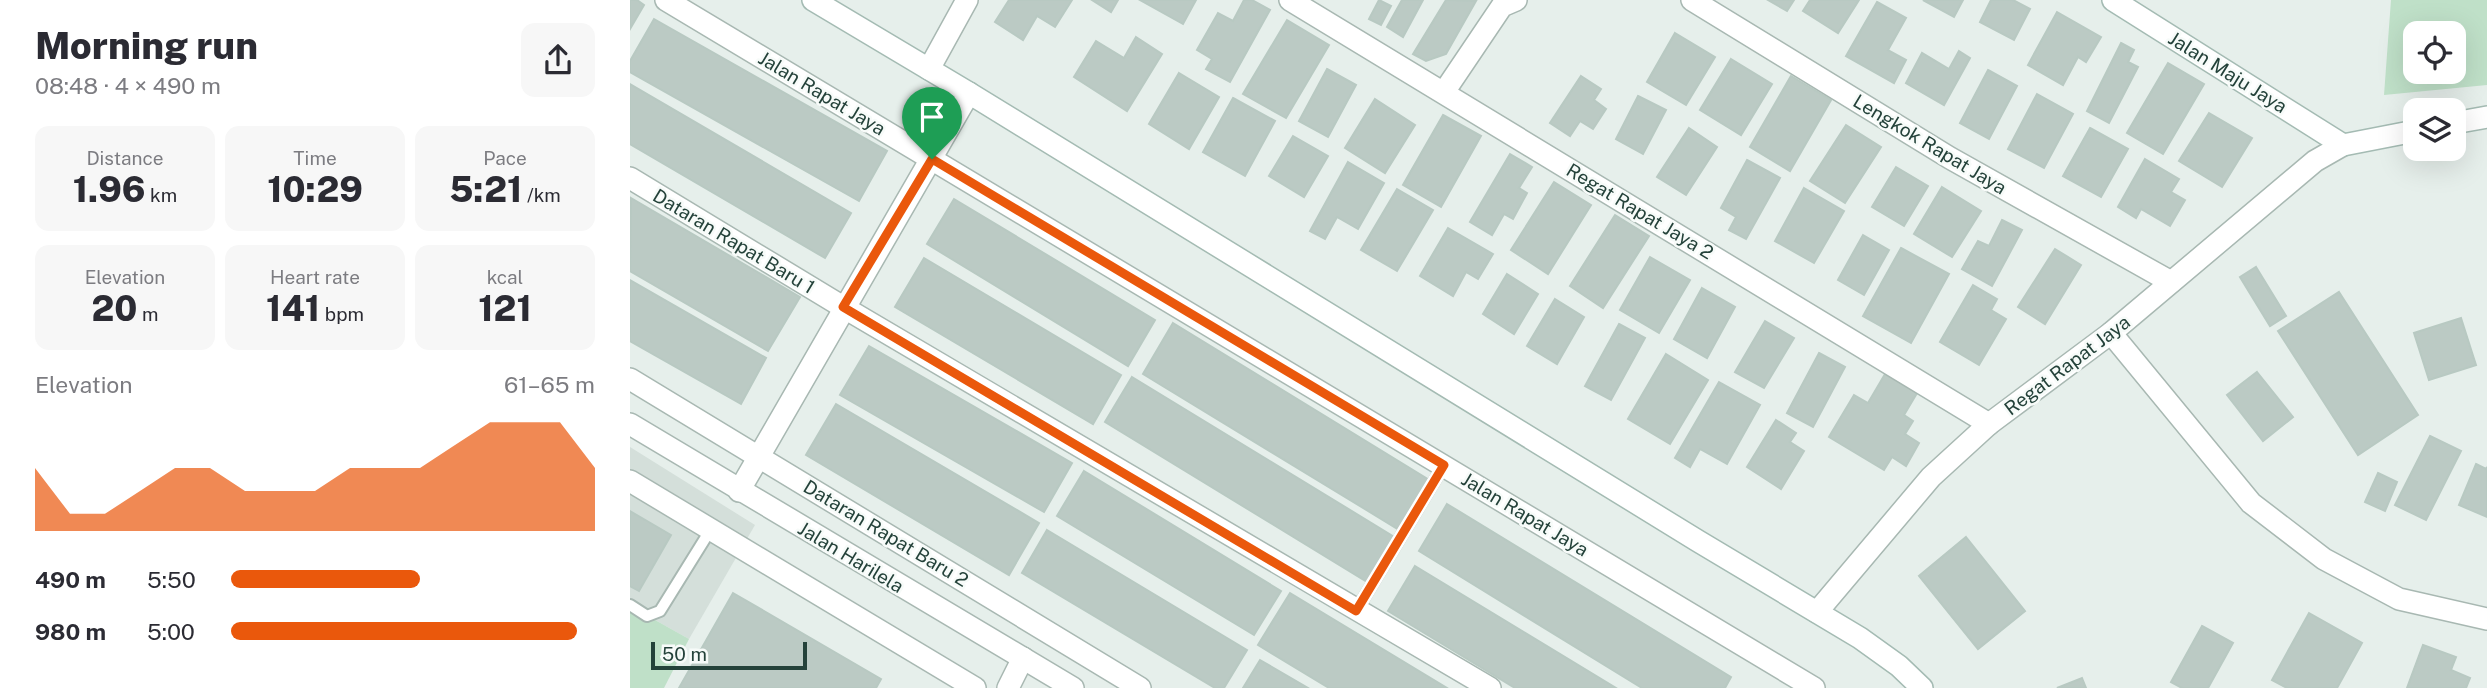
<!DOCTYPE html>
<meta charset="utf-8">
<style>
body{margin:0;font-family:"Public Sans",sans-serif;background:#f7f7f7;color:#2b2b33;height:100vh;display:flex;flex-direction:column;font-size:26px;white-space:nowrap}
*{box-sizing:border-box;margin:0}
p{font-size:23px;color:#7c7c81}
.icon{flex:none;width:38px;height:38px;fill:none;stroke:currentColor;stroke-width:2;stroke-linecap:round;stroke-linejoin:round}
.map{position:relative;flex:1;overflow:hidden}
.sheet{display:flex;flex-direction:column;background:#fff;width:630px}
.sheet>*{flex:none}
.fabs{position:absolute;left:1773px;top:21px;display:grid;gap:14px}
.fabs a{display:grid;place-items:center;width:63px;height:63px;border-radius:14px;background:#fff;box-shadow:0 7px 28px #0002;font-size:35px}
.scale{position:absolute;left:21px;bottom:18px;width:156px;box-sizing:border-box;padding-left:7px;border:4px solid #24423a;border-top:0;font-size:19px;line-height:24px;white-space:nowrap;color:#24423a;-webkit-text-stroke:5px #f7fbf9;paint-order:stroke}
.pin{position:absolute;display:grid;place-items:center;width:60px;height:60px;color:#fff;margin:-72px -30px;border-radius:50% 50% 50% 0;rotate:-45deg;box-shadow:0 0 7px #0007}
.pin .icon{rotate:45deg}
.round{display:grid;place-items:center;flex:none;width:74px;height:74px;border-radius:14px;background:#f7f7f7}
.overview{display:flex;align-items:center;justify-content:space-between;height:119px;padding:0 35px}
h1{font-size:38px;font-weight:800;line-height:52px}
.metrics{display:grid;grid-template-columns:repeat(3,1fr);gap:10px;height:119px;padding:7px 35px}
.metrics div{display:grid;align-content:center;border-radius:14px;background:#f7f7f7;text-align:center}
.metrics b{font-size:35px;font-weight:800}
.metrics small{font-size:19px;font-weight:400}
.metrics p{font-size:19px}
.chart{height:196px;padding:14px 35px}
.chart p{display:flex;justify-content:space-between}
.chart svg{width:100%;height:126px;margin-top:7px;fill:#ea580c;opacity:.7}
ul{padding:0 35px;list-style:none;font-size:23px}
li{display:grid;grid-template-columns:112px 84px 1fr;align-items:center;height:52px}
li i{height:18px;border-radius:9px;background:#ea580c}
main{display:flex;flex:1;min-height:0}
.map>svg:first-child{display:block}
.built{fill:#d4dfda}
.green{fill:#bfe0c8;fill-rule:evenodd}
.building{fill:#bbcac4;stroke:#b8c9c2;stroke-width:2}
.lines{fill:none;stroke-linecap:round;stroke-linejoin:round}
.lane-casing{stroke:#a8b8b2;stroke-width:14}
.street-casing{stroke:#a8b8b2;stroke-width:24}
.secondary-casing{stroke:#a4bbb3;stroke-width:24}
.lane{stroke:#fff;stroke-width:10}
.street{stroke:#fff;stroke-width:21}
.secondary{stroke:#fff;stroke-width:21}
.route-casing{stroke:#fff;stroke-width:14}
.route{stroke:#ea580c;stroke-width:9}
.labels{text-anchor:middle;dominant-baseline:central;stroke-width:5;stroke-linejoin:round;paint-order:stroke}
.street-label{font-size:19px;fill:#24423a;stroke:#f7fbf9}
</style>
<main>
<section class="sheet">
<div class="overview"><div><h1>Morning run</h1><p>08:48 · 4 × 490 m</p></div><a class="round"><svg class="icon" aria-label="share" viewBox="0 0 24 24"><path d="M12 15V3M7 8l5-5 5 5M5 13v7h14v-7"/></svg></a></div>
<div class="metrics">
<div><p>Distance</p><b>1.96<small> km</small></b></div>
<div><p>Time</p><b>10:29</b></div>
<div><p>Pace</p><b>5:21<small> /km</small></b></div>
</div>
<div class="metrics">
<div><p>Elevation</p><b>20<small> m</small></b></div>
<div><p>Heart rate</p><b>141<small> bpm</small></b></div>
<div><p>kcal</p><b>121</b></div>
</div>
<div class="chart"><p><span>Elevation</span>61–65 m</p>
<svg viewBox="0 0 160 44" preserveAspectRatio="none"><path d="M0 44V22L10 38L20 38L30 30L40 22L50 22L60 30L70 30L80 30L90 22L100 22L110 22L120 14L130 6L140 6L150 6L160 22V44z"/></svg>
</div>
<ul>
<li><b>490 m</b>5:50<i style="width:52%"></i></li>
<li><b>980 m</b>5:00<i style="width:95%"></i></li>
</ul>
</section>
<div class="map">
<svg width="1857" height="688" viewBox="0 0 1857 688">
<rect width="100%" height="100%" fill="#e6efeb"/>
<path class="built" d="M0 447 125 525 59 639 0 606Z"/>
<g class="green">
<path d="M1761 0H1857V85L1754 95ZM1785 33H1824V72H1785Z"/>
<path d="M0 606 59 639 34 688H0Z"/>
</g>
<g class="building">
<path d="M0 0H7L14 5 0 29Z"/>
<path d="M379 0H442L425 27 407 16 393 40 365 22Z"/>
<path d="M462 0H488L481 12Z"/>
<path d="M510 0H566L553 24Z"/>
<path d="M614 0H622L640 10 600 82 576 69 582 59 567 50 588 13 603 21Z"/>
<path d="M749 0 761 6 751 25 739 19Z"/>
<path d="M772 0H793L773 37 757 27Z"/>
<path d="M816 0 846 1 816 54 796 61 783 54Z"/>
<path d="M1138 0H1164L1157 11Z"/>
<path d="M1180 0H1229L1208 33 1173 11Z"/>
<path d="M1293 0H1333L1324 17Z"/>
<path d="M1361 0H1383L1400 9 1384 40 1350 22Z"/>
<path d="M1247 2 1276 18 1258 50 1276 60 1264 83 1216 56Z"/>
<path d="M1427 12 1471 37 1456 62 1448 57 1433 85 1398 65Z"/>
<path d="M24 19 257 151 229 201 0 72V61Z"/>
<path d="M657 20 699 45 656 118 613 94Z"/>
<path d="M1045 33 1085 57 1056 105 1017 82Z"/>
<path d="M506 37 532 54 497 111 444 77 466 41 494 58Z"/>
<path d="M1491 43 1504 50 1498 62 1508 67 1479 123 1457 111Z"/>
<path d="M1329 51 1340 58 1314 105 1276 83 1292 53 1319 69Z"/>
<path d="M1101 59 1142 84 1111 135 1070 110Z"/>
<path d="M1538 63 1574 84 1533 154 1497 133Z"/>
<path d="M697 69 726 85 698 137 669 121Z"/>
<path d="M1358 70 1387 86 1359 139 1330 123Z"/>
<path d="M549 73 589 97 559 149 519 124Z"/>
<path d="M951 76 971 89 964 100 976 109 963 129 950 121 940 136 920 123Z"/>
<path d="M1161 76 1201 100 1160 171 1120 147Z"/>
<path d="M0 84 221 213 195 258 0 144Z"/>
<path d="M1407 94 1443 114 1414 168 1378 149Z"/>
<path d="M1008 96 1036 110 1013 154 986 139Z"/>
<path d="M603 98 645 121 615 176 573 152Z"/>
<path d="M745 99 785 125 755 173 715 148Z"/>
<path d="M1579 113 1622 138 1592 187 1549 161Z"/>
<path d="M813 115 851 136 811 207 773 185Z"/>
<path d="M1216 125 1251 147 1215 203 1180 181Z"/>
<path d="M1059 128 1087 147 1056 195 1027 177Z"/>
<path d="M1460 128 1498 149 1471 197 1433 176Z"/>
<path d="M663 136 698 156 674 197 639 176Z"/>
<path d="M880 154 902 167 889 188 897 193 883 219 874 214 862 235 840 222Z"/>
<path d="M1515 159 1549 179 1541 192 1555 200 1540 226 1511 209 1506 218 1488 207Z"/>
<path d="M1117 160 1150 178 1116 239 1099 230 1106 217 1091 208Z"/>
<path d="M718 162 754 183 728 229 707 217 695 239 680 231Z"/>
<path d="M1266 167 1298 186 1274 226 1242 207Z"/>
<path d="M924 182 961 205 918 274 881 250Z"/>
<path d="M1312 187 1351 211 1322 257 1284 234Z"/>
<path d="M1174 188 1214 211 1184 263 1145 241Z"/>
<path d="M767 189 803 210 767 271 731 250Z"/>
<path d="M1 198 170 297 138 351 0 271Z"/>
<path d="M324 199 525 320 498 366 297 244Z"/>
<path d="M985 215 1019 236 973 308 940 286Z"/>
<path d="M1372 220 1392 230 1362 286 1332 269 1348 241 1359 246Z"/>
<path d="M818 228 863 254 848 279 836 272 823 296 790 276Z"/>
<path d="M1233 235 1259 250 1234 295 1208 280Z"/>
<path d="M1271 248 1319 274 1281 343 1233 316Z"/>
<path d="M1425 249 1451 265 1415 324 1388 307Z"/>
<path d="M1020 257 1060 280 1029 333 990 310Z"/>
<path d="M294 258 491 375 463 424 265 307Z"/>
<path d="M1626 267 1656 316 1640 326 1610 277Z"/>
<path d="M877 274 908 294 884 334 853 314Z"/>
<path d="M0 280 136 358 111 404 0 341Z"/>
<path d="M1343 285 1367 299 1361 310 1376 319 1349 365 1310 342Z"/>
<path d="M1072 288 1105 307 1077 358 1044 339Z"/>
<path d="M1709 292 1788 415 1728 455 1648 331Z"/>
<path d="M925 299 954 317 927 364 897 346Z"/>
<path d="M1831 318 1846 365 1799 380 1784 333Z"/>
<path d="M1135 321 1164 338 1134 388 1105 372Z"/>
<path d="M543 323 801 481 771 531 513 374Z"/>
<path d="M989 324 1015 338 981 400 955 386Z"/>
<path d="M239 346 442 463 414 512 210 395Z"/>
<path d="M1189 353 1215 367 1183 427 1157 413Z"/>
<path d="M1036 354 1078 380 1040 444 998 419Z"/>
<path d="M1627 372 1663 417 1633 441 1597 395Z"/>
<path d="M1255 374 1287 393 1274 415 1283 421 1275 434 1289 443 1276 466 1262 457 1254 470 1199 437 1224 395 1238 403Z"/>
<path d="M502 377 766 538 739 583 475 422Z"/>
<path d="M1089 382 1130 405 1097 464 1070 449 1060 467 1045 458Z"/>
<path d="M206 404 409 523 379 575 176 455Z"/>
<path d="M1146 420 1166 433 1160 442 1174 451 1151 489 1117 467Z"/>
<path d="M1800 436 1831 451 1796 520 1765 505Z"/>
<path d="M1846 464 1856 469 1857 467V517L1829 505Z"/>
<path d="M454 471 651 591 624 635 427 516Z"/>
<path d="M1748 473 1767 482 1755 511 1735 502Z"/>
<path d="M817 504 1101 677 1095 688H1012L789 551Z"/>
<path d="M0 511 41 535 9 591 0 586Z"/>
<path d="M417 530 617 650 594 688H585L392 573Z"/>
<path d="M1336 537 1395 611 1348 649 1289 576Z"/>
<path d="M785 566 986 688H885L758 611Z"/>
<path d="M103 593 251 679 246 688H49Z"/>
<path d="M660 593 817 688H699L628 645Z"/>
<path d="M1679 613 1732 643 1707 688H1657L1642 680Z"/>
<path d="M1572 626 1603 643 1578 688H1552L1541 682Z"/>
<path d="M1793 645 1826 657 1821 670 1840 678 1836 688H1777Z"/>
<path d="M630 660 678 688H613Z"/>
<path d="M1452 678 1456 688H1427Z"/>
</g>
<g class="lines">
<g class="lane-casing">
<g id="lane">
<path d="M0 605 17 616 30 611 81 529"/>
<path d="M726 611 814 465"/>
</g>
</g>
<g class="street-casing">
<g id="street">
<path d="M36 0 1184 688"/>
<path d="M660 0 1359 424"/>
<path d="M1062 0 1320 158 1541 282"/>
<path d="M299 69 337 0"/>
<path d="M814 92 872 6 886 0"/>
<path d="M0 178 213 307 860 688"/>
<path d="M1481 333 1621 503 1694 559 1769 599 1857 619"/>
<path d="M0 379 510 688"/>
<path d="M0 424 443 688"/>
<path d="M0 481 345 688"/>
<path d="M109 491 339 93"/>
<path d="M1187 612 1301 477 1359 424 1481 333 1685 161 1713 145"/>
<path d="M378 688 393 658"/>
</g>
</g>
<g class="secondary-casing">
<g id="secondary">
<path d="M183 0 339 93 1068 541 1230 638 1269 666 1292 688"/>
<path d="M1483 0 1713 145 1785 131"/>
<path d="M1824 123 1857 117"/>
</g>
</g>
<use href="#lane" class="lane"/>
<use href="#street" class="street"/>
<use href="#secondary" class="secondary"/>
</g>
<g class="lines">
<g class="route-casing">
<path id="route" d="M302 159 814 465 726 611 213 307Z"/>
</g>
<use href="#route" class="route"/>
</g>
<g class="labels">
<g class="street-label">
<text transform="translate(1598 72) rotate(32)">Jalan Maju Jaya</text>
<text transform="translate(192 93) rotate(31)">Jalan Rapat Jaya</text>
<text transform="translate(1300 144) rotate(31)">Lengkok Rapat Jaya</text>
<text transform="translate(1010 211) rotate(31)">Regat Rapat Jaya 2</text>
<text transform="translate(104 241) rotate(31)">Dataran Rapat Baru 1</text>
<text transform="translate(1437 365) rotate(-37)">Regat Rapat Jaya</text>
<text transform="translate(895 514) rotate(31)">Jalan Rapat Jaya</text>
<text transform="translate(256 533) rotate(31)">Dataran Rapat Baru 2</text>
<text transform="translate(221 557) rotate(31)">Jalan Harilela</text>
</g>
</g>
</svg>
<div class="fabs">
<a><svg class="icon" aria-label="locate" viewBox="0 0 24 24"><circle cx="12" cy="12" r="6"/><path d="M12 2v4M12 18v4M2 12h4M18 12h4"/></svg></a>
<a><svg class="icon" aria-label="layers" viewBox="0 0 24 24"><path d="M12 4l9 5-9 5-9-5zM3 14l9 5 9-5"/></svg></a>
</div>
<div class="scale">50 m</div>
<div class="pin" style="left:302px;top:159px;background:#1e9e55"><svg class="icon" aria-label="arrive" viewBox="0 0 24 24"><path d="M6 21V4h12l-3 4 3 4H6"/></svg></div>
</div>
</main>
